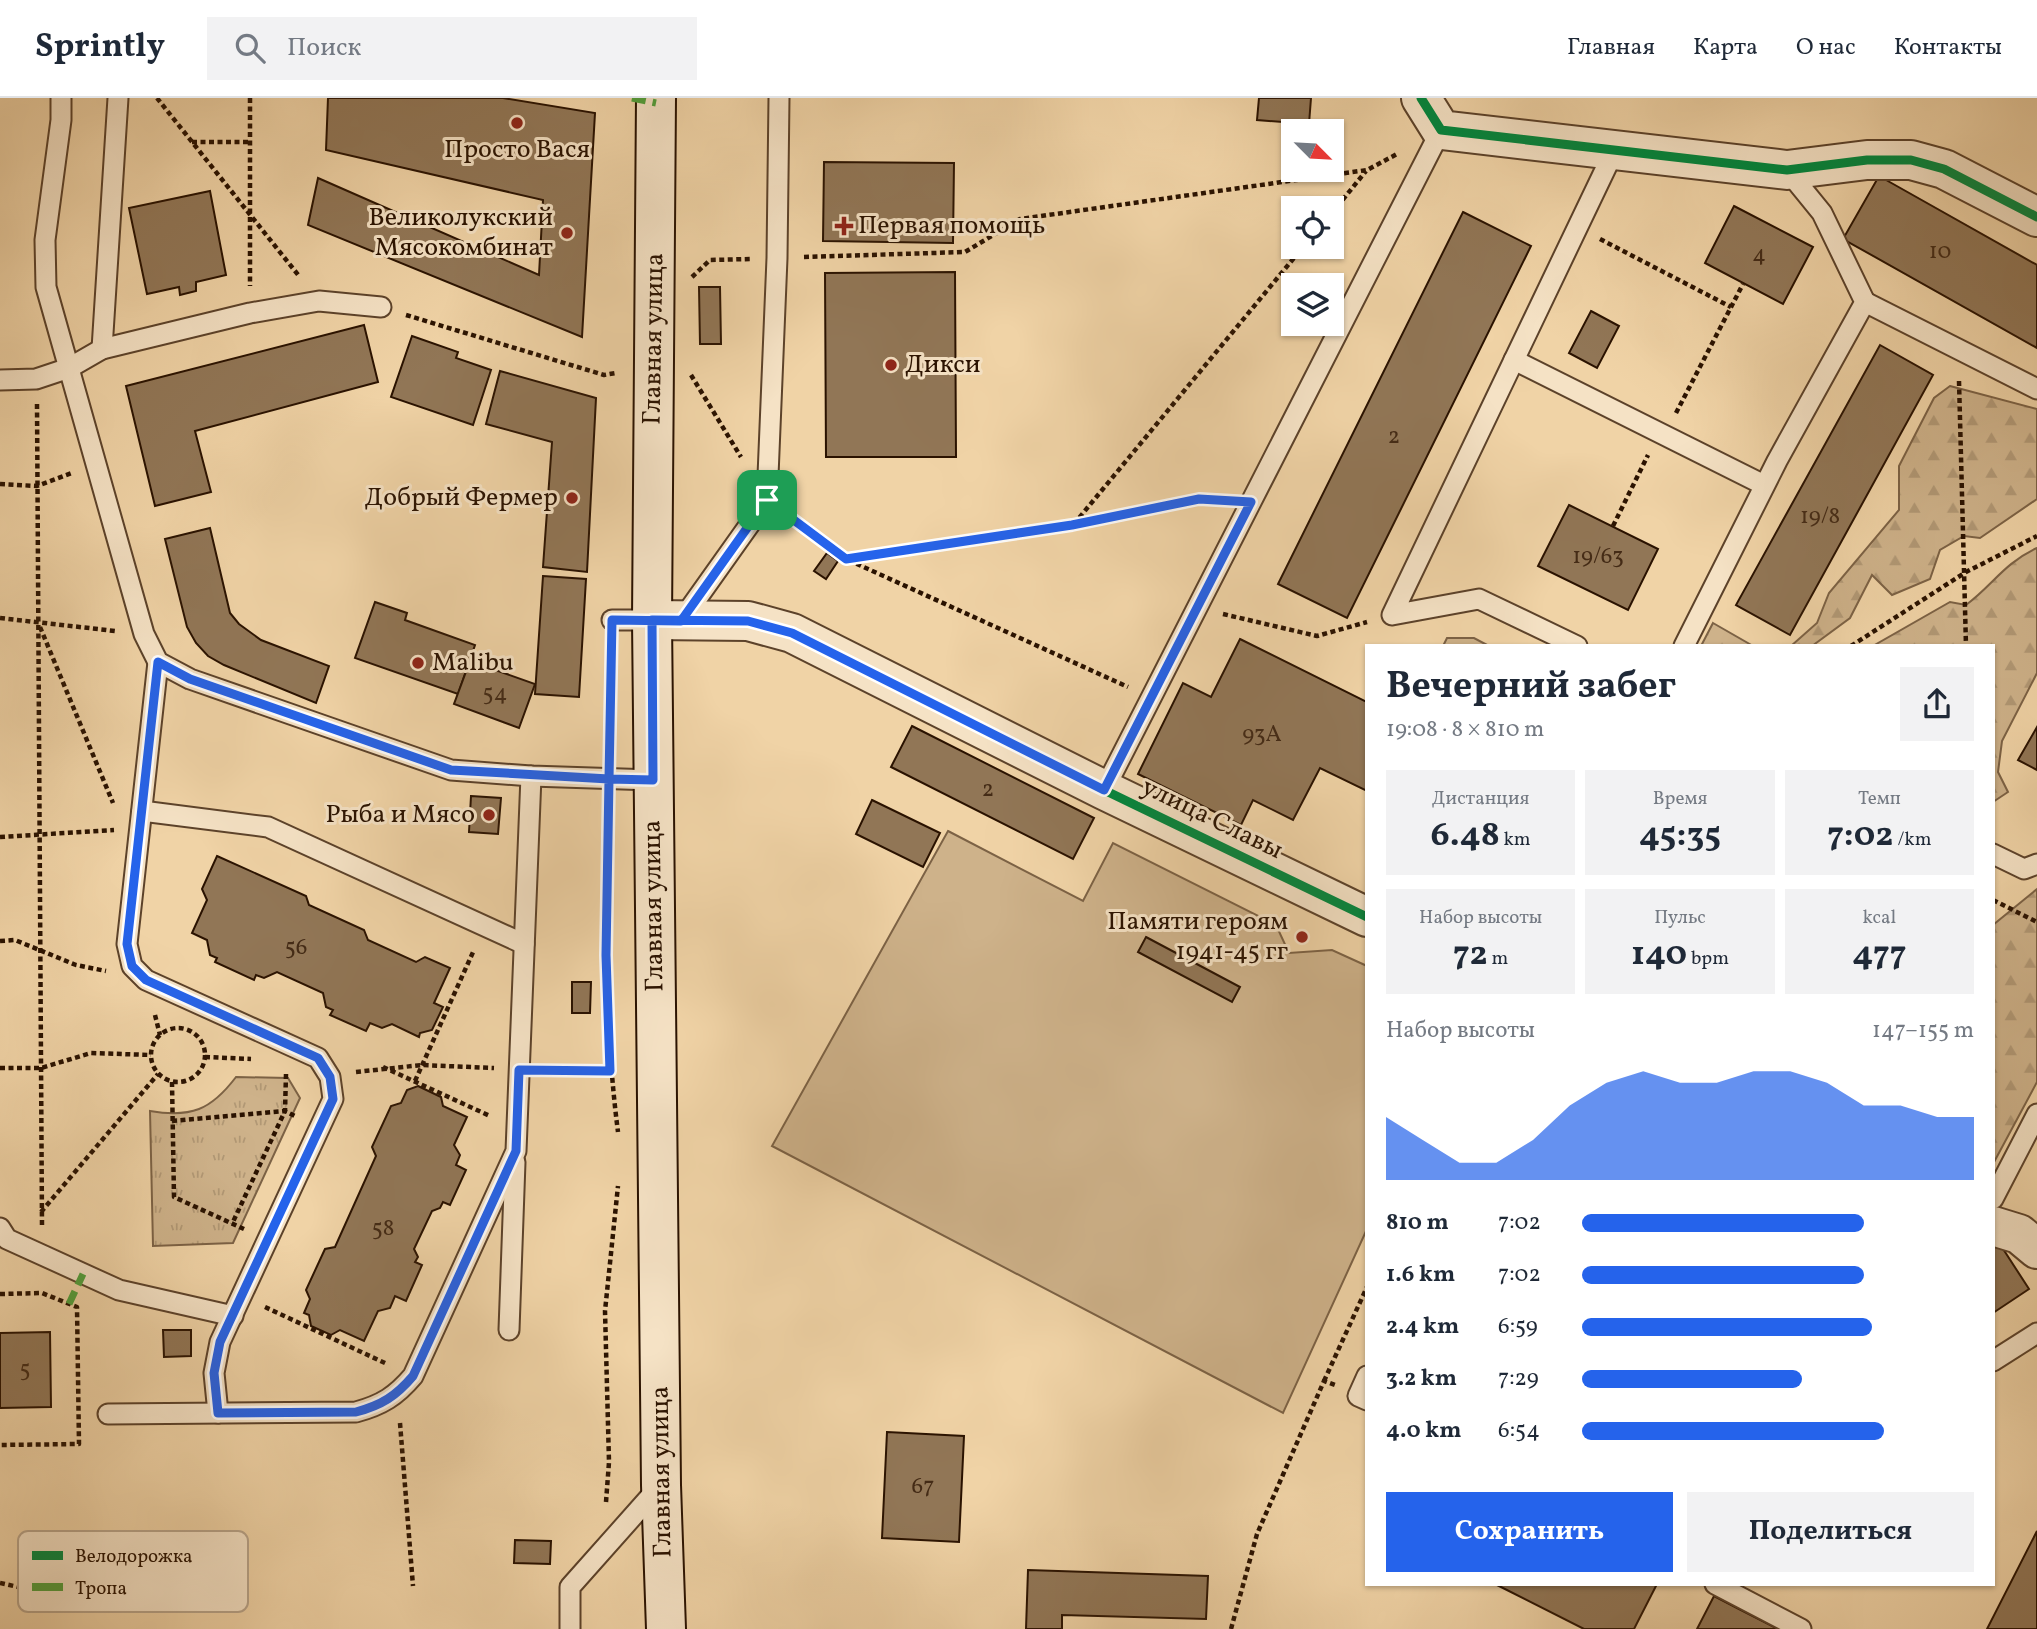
<!DOCTYPE html>
<html lang="ru">
<meta charset="utf-8">
<style>
body{margin:0;font-family:Vollkorn,serif;background:#f2f2f3;color:#1f2937;height:100vh;display:flex;flex-direction:column;font-size:26px;white-space:nowrap}
*{box-sizing:border-box;margin:0}
p{font-size:23px;color:#747a83}
.icon{flex:none;width:38px;height:38px;fill:none;stroke:currentColor;stroke-width:2;stroke-linecap:round;stroke-linejoin:round}
.map{position:relative;flex:1;overflow:hidden}
.sheet{position:absolute;left:1365px;top:546px;width:630px;height:942px;display:flex;flex-direction:column;background:#fff;border-radius:0px;box-shadow:0 2px 5px #0004}
.sheet>*{flex:none}
.needle{width:46px;rotate:114deg}
.controls{position:absolute;left:1281px;top:21px;display:grid;gap:14px}
.controls a{display:grid;place-items:center;width:63px;height:63px;border-radius:0px;background:#fff;box-shadow:0 2px 5px #0004;font-size:35px}
.pin{position:absolute;display:grid;place-items:center;width:60px;height:60px;color:#fff;margin:-30px;border-radius:14px;box-shadow:0 4px 10px #0006}
.round{display:grid;place-items:center;flex:none;width:74px;height:74px;border-radius:0px;background:#f2f2f3}
.summary{display:flex;align-items:center;justify-content:space-between;height:119px;padding:0 21px}
h1{font-size:38px;font-weight:700;line-height:52px}
.figures{display:grid;grid-template-columns:repeat(3,1fr);gap:10px;height:119px;padding:7px 21px}
.figures div{display:grid;align-content:center;border-radius:0px;background:#f2f2f3;text-align:center}
.figures b{font-size:35px;font-weight:700}
.figures small{font-size:19px;font-weight:400}
.figures p{font-size:19px}
.chart{height:196px;padding:14px 21px}
.chart p{display:flex;justify-content:space-between}
.chart svg{width:100%;height:126px;margin-top:7px;fill:#2563eb;opacity:.7}
.primary-button{display:flex;gap:14px;margin-top:auto;padding:14px 21px}
.primary-button a{flex:1;height:80px;border-radius:0px;background:#2563eb;color:#fff;font-size:28px;font-weight:700;line-height:80px;text-align:center}
.primary-button a+a{background:#f2f2f3;color:#1f2937}
ul{padding:0 21px;list-style:none;font-size:23px}
li{display:grid;grid-template-columns:112px 84px 1fr;align-items:center;height:52px}
li i{height:18px;border-radius:9px;background:#2563eb}
header{display:flex;align-items:center;gap:42px;box-sizing:border-box;height:98px;padding:0 35px;background:#fff;border-bottom:2px solid #e0e1e3}
header strong{font-size:33px}
nav{display:flex;gap:38px;margin-inline-start:auto;font-size:24px}
.search{width:490px;height:63px;background:#f2f2f3;display:flex;align-items:center;gap:18px;box-sizing:border-box;padding:0 24px;border-radius:0px;color:#747a83;font-size:26px}
.map>svg:first-child{display:block}
.forest{fill:url(#forest-firs);stroke:#7c6245;stroke-width:2}
.park{fill:url(#park-tufts);stroke:#7c6245;stroke-width:2}
.pitch{fill:#ceb28a;stroke:#7c6245;stroke-width:2}
.building{fill:#917656;stroke:#2a1200;stroke-width:2}
.lines{fill:none;stroke-linecap:round;stroke-linejoin:round}
.service-casing{stroke:#5c422a;stroke-width:23}
.minor-casing{stroke:#5c422a;stroke-width:42}
.secondary-casing{stroke:#2a1200;stroke-width:42}
.path{stroke:#2a1200;stroke-width:4.5;stroke-dasharray:5 3.5;stroke-linecap:butt}
.service{stroke:#f5e2c5;stroke-width:19}
.minor{stroke:#f5e2c5;stroke-width:38}
.secondary{stroke:#f5e2c5;stroke-width:38}
.quiet{stroke:#51a03c;stroke-width:7;stroke-dasharray:14 7;stroke-linecap:butt}
.cycleway-casing{stroke:#f5e2c5;stroke-width:13}
.cycleway{stroke:#00873e;stroke-width:9}
.route-casing{stroke:#fff;stroke-width:14}
.route{stroke:#2563eb;stroke-width:9}
.poi-dot{fill:#8f2418;stroke:#f5e2c5;stroke-width:2.5}
.labels{text-anchor:middle;dominant-baseline:central;stroke-width:6;stroke-linejoin:round;paint-order:stroke}
.number-label{font-size:23px;fill:#442b16}
.poi-label{font-size:26px;fill:#2a1200;stroke:#f5e2c5;text-anchor:end}
.street-label{font-size:26px;fill:#2a1200;stroke:#f5e2c5}
.key{fill:#f5e2c5;stroke:#b8a48a;stroke-width:2}
.key-label{font-size:19px;fill:#2a1200}
</style>
<header>
<strong>Sprintly</strong>
<div class="search"><svg class="icon" aria-label="search" viewBox="0 0 24 24"><circle cx="10" cy="10" r="6"/><path d="M15 15l6 6"/></svg>Поиск</div>
<nav><a>Главная</a><a>Карта</a><a>О нас</a><a>Контакты</a></nav>
</header>
<div class="map">
<svg width="2037" height="1531" viewBox="0 0 2037 1531">
<defs>
<pattern id="forest-firs" width="22" height="20" patternUnits="userSpaceOnUse" patternTransform="scale(1.75)"><rect width="22" height="20" fill="#ceb28a"/><path d="M5 1l3.5 6h-7zM16 11l3.5 6h-7z" fill="#b19875"/></pattern>
<pattern id="park-tufts" width="24" height="20" patternUnits="userSpaceOnUse" patternTransform="scale(1.75)"><rect width="24" height="20" fill="#ceb28a"/><path d="M3 7l-1-3M5 7V3M7 7l1-3M15 17l-1-3M17 17v-4M19 17l1-3" fill="none" stroke="#b19875"/></pattern>
</defs>
<rect width="100%" height="100%" fill="#f0d3a6"/>
<filter id="stains"><feTurbulence type="fractalNoise" baseFrequency=".00286" numOctaves="4"/><feColorMatrix values="0 0 0 0 .2 0 0 0 0 .09 0 0 0 0 .02 0 0 0 .5 -.17"/></filter>
<radialGradient id="worn" r=".72"><stop offset=".6" stop-color="#630" stop-opacity="0"/><stop offset="1" stop-color="#630" stop-opacity=".3"/></radialGradient>
<g class="forest">
<path d="M1950 288 2037 311V401L1980 440 1964 438 1940 452 1930 481 1892 497 1872 477 1850 520 1812 548H1791L1817 525 1829 495 1899 412V368L1934 300Z"/>
<path d="M2037 450V575L2002 643 1998 674 2008 694 1993 704V548H1873L1950 504 1966 507C1994 486 2003 466 2037 450Z"/>
<path d="M1713 525 1753 548H1701Z"/>
<path d="M2037 791V984L1993 1066V827Z"/>
</g>
<g class="park">
<path d="M1447 540H1474L1489 548H1443Z"/>
<path d="M236 979 288 980 300 1000 233 1145 153 1148 150 1013C191 1020 211 1012 236 979Z"/>
</g>
<path class="pitch" d="M948 733 1083 803 1113 745 1276 827 1289 855 1332 852 1367 868V1131L1283 1315 772 1048Z"/>
<g class="building">
<path d="M328 0H503L595 15 582 239 308 127 318 80 539 177 543 102 326 52Z"/>
<path d="M1259 0H1311L1309 26 1257 22Z"/>
<path d="M824 64 954 65 953 145 823 143Z"/>
<path d="M1879 78 2037 167V250L1843 141Z"/>
<path d="M210 93 226 177 196 184V193L180 197 179 189 147 196 129 110Z"/>
<path d="M1734 108 1813 149 1783 206 1705 165Z"/>
<path d="M1463 114 1531 148 1347 520 1278 486Z"/>
<path d="M955 174 956 359H826L825 175Z"/>
<path d="M699 189H720L721 246H700Z"/>
<path d="M1591 213 1619 228 1597 270 1569 255Z"/>
<path d="M364 227 378 284 195 333 211 394 155 408 126 288Z"/>
<path d="M412 238 458 254 456 260 491 272 473 327 391 299Z"/>
<path d="M1880 247 1933 277 1790 537 1736 507Z"/>
<path d="M500 273 596 300 587 474 543 469 552 344 486 326Z"/>
<path d="M1569 407 1658 451 1628 512 1538 468Z"/>
<path d="M210 430 230 515 239 526 261 542 329 568 316 605 224 567 208 558 196 545 187 529 165 441Z"/>
<path d="M827 455 838 463 826 481 814 473Z"/>
<path d="M543 478 586 481 579 599 535 596Z"/>
<path d="M375 504 407 515 405 522 475 547 458 596 355 560Z"/>
<path d="M1240 541 1367 604V693L1320 670 1293 722 1253 702 1241 727 1138 676 1183 585 1211 599Z"/>
<path d="M470 563 535 586 519 630 454 606Z"/>
<path d="M912 628 1094 720 1073 761 891 669Z"/>
<path d="M2037 629V672L2018 662Z"/>
<path d="M471 698 501 700 498 736 469 734Z"/>
<path d="M872 702 940 735 923 769 856 736Z"/>
<path d="M217 758 306 798 309 807 364 832 368 842 416 864 425 859 450 870 434 905 443 909 432 932 420 935 419 939 392 926 382 930 370 925 366 933 330 917 333 912 326 909 323 895 277 874 264 880 256 877 254 882 215 864 217 860 210 857 207 842 192 835 207 802 202 791Z"/>
<path d="M1146 839 1240 889 1232 904 1138 854Z"/>
<path d="M572 884H591L590 915H572Z"/>
<path d="M418 988 441 999 443 1008 467 1019 454 1047 460 1057 456 1067 466 1072 450 1107 443 1104 440 1110 432 1113 414 1151 418 1159 415 1164 422 1167 406 1203 395 1198 390 1210 378 1213 364 1243 340 1232 331 1237 311 1228 309 1217 304 1215 310 1201 306 1192 325 1151 335 1149 376 1058 372 1049 391 1008 401 1005 407 992Z"/>
<path d="M1996 1140 2029 1191 1993 1215V1142Z"/>
<path d="M163 1232H191V1258L164 1259Z"/>
<path d="M50 1234 51 1309 0 1310V1235Z"/>
<path d="M887 1334 964 1338 959 1444 882 1440Z"/>
<path d="M2037 1433V1531H1987Z"/>
<path d="M515 1442 551 1443 550 1466 514 1465Z"/>
<path d="M1028 1472 1208 1478 1206 1521 1062 1517V1531H1026Z"/>
<path d="M1495 1486H1657L1634 1531H1584Z"/>
<path d="M1714 1498 1739 1511 1778 1531H1697Z"/>
</g>
<g class="lines">
<g class="service-casing">
<g id="service">
<path d="M61 0V22L45 142 46 189 144 536 158 564 190 581 451 672 531 678 653 682"/>
<path d="M1865 204 2037 291"/>
<path d="M102 251 118 0"/>
<path d="M1514 262 1764 387"/>
<path d="M0 282 36 281 69 270 102 251 250 215 319 203 381 209"/>
<path d="M612 522H652"/>
<path d="M681 523 767 402 777 160 779 0"/>
<path d="M1577 548 1479 501 1392 517 1615 51"/>
<path d="M1684 548 1777 363 1865 204 1822 115 1787 72"/>
<path d="M158 564 127 846 132 868 146 882 318 960 330 979 333 1001 220 1244 214 1275 218 1315"/>
<path d="M1104 692 1441 32"/>
<path d="M142 713 268 729 524 846"/>
<path d="M1993 756 2024 771 2037 766"/>
<path d="M1993 1101 2037 1016"/>
<path d="M0 1130 7 1141 119 1192 233 1218"/>
<path d="M509 1232 515 1064"/>
<path d="M1993 1263 2037 1235"/>
<path d="M1367 1278 1358 1298 1367 1302"/>
<path d="M108 1316 356 1314C382 1307 396 1298 413 1278L516 1053 531 678"/>
<path d="M1715 1486 1801 1531"/>
<path d="M570 1531V1489L658 1390"/>
</g>
</g>
<g class="minor-casing">
<g id="minor">
<path d="M1421 0 1441 32 1787 72 1867 62H1911L1944 71 2037 119"/>
<path d="M652 522 748 523 792 535 1104 692 1367 819"/>
<path d="M1993 1128 2019 1136 2037 1151"/>
</g>
</g>
<g class="secondary-casing">
<path id="secondary" d="M656 0 652 522 661 1387 666 1531"/>
</g>
<g class="path">
<path d="M157 0 299 178"/>
<path d="M250 0V188"/>
<path d="M192 44H250"/>
<path d="M1332 115 1366 73"/>
<path d="M1600 141 1731 209"/>
<path d="M804 159 965 154 1020 121 1367 72 1397 56"/>
<path d="M692 179 710 162 750 161"/>
<path d="M406 217 604 277 616 275"/>
<path d="M691 277 741 359"/>
<path d="M1959 283 1966 548"/>
<path d="M37 306 42 1127"/>
<path d="M1676 315 1743 186"/>
<path d="M0 386 37 388 72 375"/>
<path d="M787 417 846 461 1128 589"/>
<path d="M1074 426 1303 149"/>
<path d="M1613 428 1648 357"/>
<path d="M847 461 1072 427 1199 401 1222 403"/>
<path d="M1223 516 1317 538 1367 524"/>
<path d="M0 520 115 533"/>
<path d="M40 529 113 705"/>
<path d="M1851 548 1966 474 2037 438"/>
<path d="M609 654 611 547"/>
<path d="M608 708C606 817 604 926 618 1034"/>
<path d="M0 739 114 732"/>
<path d="M1993 802 2037 824"/>
<path d="M0 843 15 842 76 867 106 873"/>
<path d="M155 917 160 937"/>
<circle cx="178" cy="957" r="27"/>
<path d="M205 959 251 961"/>
<path d="M383 969 490 1018"/>
<path d="M0 970H41L91 955 151 957"/>
<path d="M544 972 610 973"/>
<path d="M356 974 422 967 494 970"/>
<path d="M286 976 285 1013 297 1019"/>
<path d="M415 983 474 852"/>
<path d="M172 984 174 1099 244 1131"/>
<path d="M172 1023 285 1013 232 1126"/>
<path d="M41 1114 158 976"/>
<path d="M0 1196 42 1195 77 1209 79 1346 0 1347"/>
<path d="M265 1209 387 1266"/>
<path d="M1324 1283 1367 1189"/>
<path d="M400 1325 413 1488"/>
<path d="M606 1404 609 1364 605 1213 618 1088"/>
<path d="M0 1485 23 1490 84 1489"/>
<path d="M1231 1531 1257 1436 1324 1283 1335 1287"/>
</g>
<use href="#service" class="service"/>
<use href="#minor" class="minor"/>
<use href="#secondary" class="secondary"/>
<g class="quiet">
<path d="M632 0 656 5"/>
<path d="M69 1206 83 1176"/>
</g>
<g class="cycleway-casing">
<g id="cycleway">
<path d="M1421 0 1441 32 1787 72 1867 62H1911L1944 71 2037 119"/>
<path d="M652 522 748 523 792 535 1104 692 1367 819"/>
</g>
</g>
<use href="#cycleway" class="cycleway"/>
</g>
<g class="lines">
<g class="route-casing">
<path id="route" d="M767 402 681 523 612 522 609 681 451 672 190 581 158 564 127 846 132 868 146 882 318 960 330 979 333 1001 220 1244 214 1275 218 1315 356 1314C382 1307 396 1298 413 1278L516 1053 519 972 610 973 606 857 609 681 653 682 652 522 748 523 792 535 1104 692 1251 404 1199 401 1072 427 846 461 767 402"/>
</g>
<use href="#route" class="route"/>
</g>
<g class="poi-dot">
<circle cx="517" cy="25" r="7"/>
<path d="M840.5 117.5h7v7h7v7h-7v7h-7v-7h-7v-7h7z"/>
<circle cx="567" cy="135" r="7"/>
<circle cx="891" cy="267" r="7"/>
<circle cx="572" cy="400" r="7"/>
<circle cx="418" cy="565" r="7"/>
<circle cx="489" cy="717" r="7"/>
<circle cx="1302" cy="839" r="7"/>
</g>
<g class="labels">
<g class="number-label">
<text x="1940" y="154">10</text>
<text x="1759" y="157">4</text>
<text x="1394" y="339">2</text>
<text x="1820" y="419">19/8</text>
<text x="1598" y="459">19/63</text>
<text x="495" y="596">54</text>
<text x="1262" y="637">93А</text>
<text x="988" y="692">2</text>
<text x="296" y="850">56</text>
<text x="383" y="1131">58</text>
<text x="25" y="1272">5</text>
<text x="923" y="1389">67</text>
</g>
<g class="poi-label">
<text x="517" y="52" text-anchor="middle">Просто Вася</text>
<text x="553" y="120">Великолукский<tspan x="553" dy="30">Мясокомбинат</tspan></text>
<text x="858" y="128" text-anchor="start">Первая помощь</text>
<text x="905" y="267" text-anchor="start">Дикси</text>
<text x="558" y="400">Добрый Фермер</text>
<text x="432" y="565" text-anchor="start">Malibu</text>
<text x="475" y="717">Рыба и Мясо</text>
<text x="1288" y="824">Памяти героям<tspan x="1288" dy="30">1941-45 гг</tspan></text>
</g>
<g class="street-label">
<text transform="translate(654 241) rotate(-89)">Главная улица</text>
<text transform="translate(1212 721) rotate(26)">улица Славы</text>
<text transform="translate(654 808) rotate(-91)">Главная улица</text>
<text transform="translate(662 1374) rotate(-91)">Главная улица</text>
</g>
</g>
<rect x="18" y="1433" width="230" height="81" rx="10" class="key"/>
<rect x="32" y="1453" width="31" height="9" fill="#00873e"/>
<rect x="32" y="1485" width="31" height="8" fill="#51a03c"/>
<g class="key-label">
<text x="75" y="1464">Велодорожка</text>
<text x="75" y="1496">Тропа</text>
</g>
<rect width="100%" height="100%" filter="url(#stains)"/>
<rect width="100%" height="100%" fill="url(#worn)"/>
</svg>
<div class="controls">
<a><svg class="needle" viewBox="-14 -14 28 28"><path d="M0-13l5 13h-10z" fill="#e53935"/><path d="M0 13l5-13h-10z" fill="#747a83"/></svg></a>
<a><svg class="icon" aria-label="locate" viewBox="0 0 24 24"><circle cx="12" cy="12" r="6"/><path d="M12 2v4M12 18v4M2 12h4M18 12h4"/></svg></a>
<a><svg class="icon" aria-label="layers" viewBox="0 0 24 24"><path d="M12 4l9 5-9 5-9-5zM3 14l9 5 9-5"/></svg></a>
</div>
<div class="pin" style="left:767px;top:402px;background:#1e9e55"><svg class="icon" aria-label="arrive" viewBox="0 0 24 24"><path d="M6 21V4h12l-3 4 3 4H6"/></svg></div>
<section class="sheet">
<div class="summary"><div><h1>Вечерний забег</h1><p>19:08 · 8 × 810 m</p></div><a class="round"><svg class="icon" aria-label="share" viewBox="0 0 24 24"><path d="M12 15V3M7 8l5-5 5 5M5 13v7h14v-7"/></svg></a></div>
<div class="figures">
<div><p>Дистанция</p><b>6.48<small> km</small></b></div>
<div><p>Время</p><b>45:35</b></div>
<div><p>Темп</p><b>7:02<small> /km</small></b></div>
</div>
<div class="figures">
<div><p>Набор высоты</p><b>72<small> m</small></b></div>
<div><p>Пульс</p><b>140<small> bpm</small></b></div>
<div><p>kcal</p><b>477</b></div>
</div>
<div class="chart"><p><span>Набор высоты</span>147–155 m</p>
<svg viewBox="0 0 160 44" preserveAspectRatio="none"><path d="M0 44V22L10 30L20 38L30 38L40 30L50 18L60 10L70 6L80 10L90 10L100 6L110 6L120 10L130 18L140 18L150 22L160 22V44z"/></svg>
</div>
<ul>
<li><b>810 m</b>7:02<i style="width:72%"></i></li>
<li><b>1.6 km</b>7:02<i style="width:72%"></i></li>
<li><b>2.4 km</b>6:59<i style="width:74%"></i></li>
<li><b>3.2 km</b>7:29<i style="width:56%"></i></li>
<li><b>4.0 km</b>6:54<i style="width:77%"></i></li>
</ul>
<div class="primary-button"><a>Сохранить</a><a>Поделиться</a></div>
</section>
</div>
